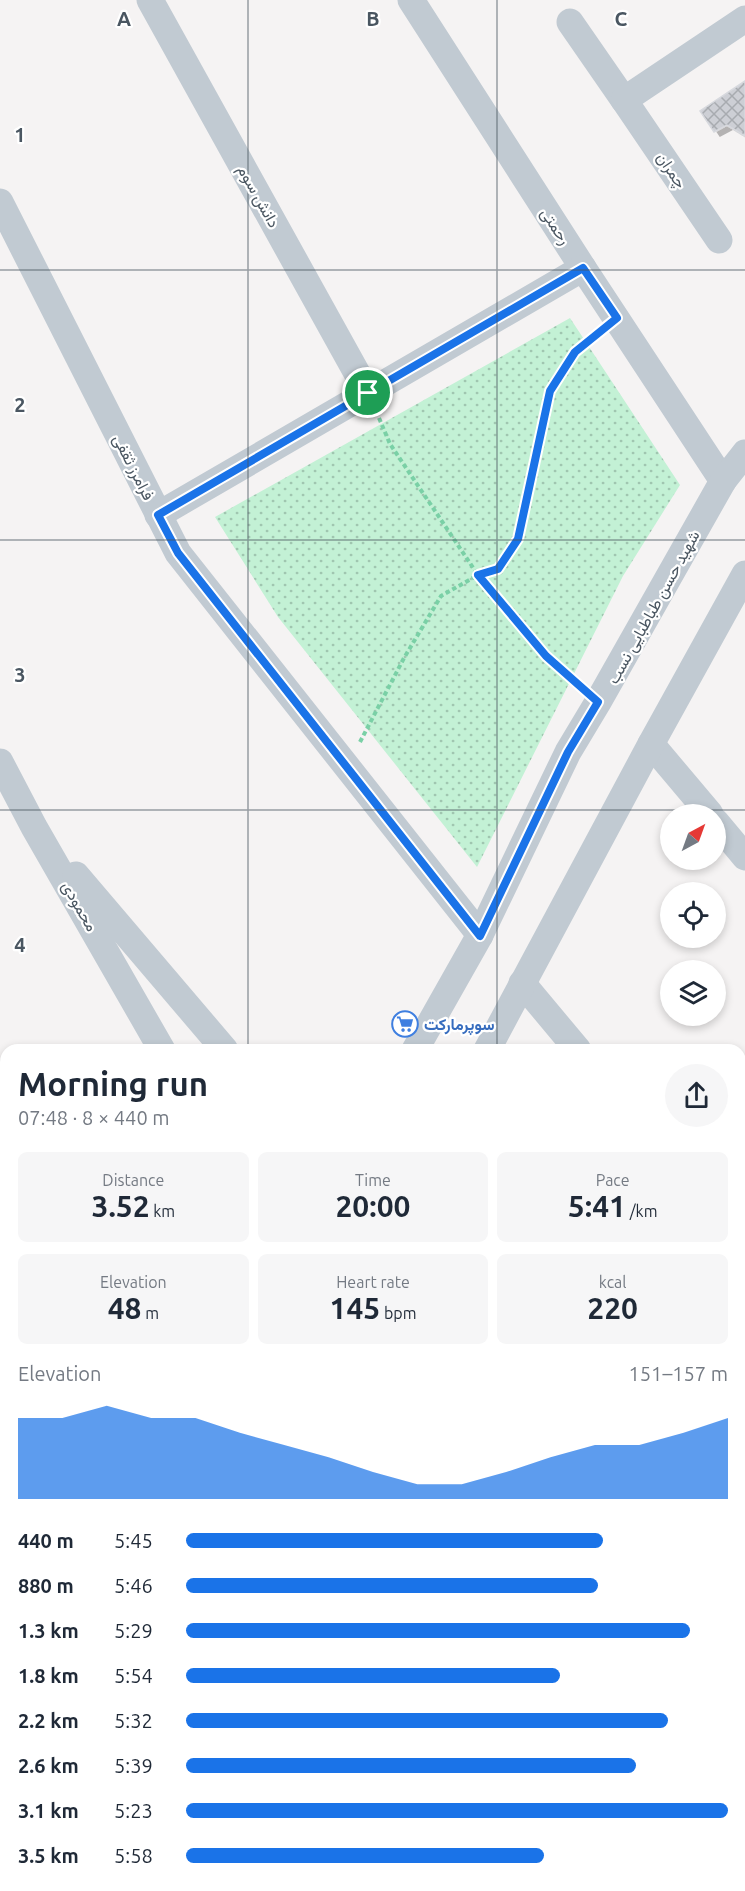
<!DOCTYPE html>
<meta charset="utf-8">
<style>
body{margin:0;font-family:Ubuntu,Vazirmatn,sans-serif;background:#f6f6f7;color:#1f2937;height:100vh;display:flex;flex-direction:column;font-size:22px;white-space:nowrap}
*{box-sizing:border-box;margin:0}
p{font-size:20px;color:#747a83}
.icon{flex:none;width:33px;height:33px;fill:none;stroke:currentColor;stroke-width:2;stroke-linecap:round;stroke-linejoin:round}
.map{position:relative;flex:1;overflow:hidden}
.sheet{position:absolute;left:0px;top:1044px;width:746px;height:848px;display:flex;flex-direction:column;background:#fff;border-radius:18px 18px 0 0;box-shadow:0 3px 9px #0003}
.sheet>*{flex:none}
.needle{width:39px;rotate:41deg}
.buttons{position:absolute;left:660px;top:804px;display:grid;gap:12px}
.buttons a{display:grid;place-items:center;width:66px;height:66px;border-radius:50%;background:#fff;box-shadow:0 3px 9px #0003;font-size:30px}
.pin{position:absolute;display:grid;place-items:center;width:51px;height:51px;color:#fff;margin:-26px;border:3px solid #fff;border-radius:50%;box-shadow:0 2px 6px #0007}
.round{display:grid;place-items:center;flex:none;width:63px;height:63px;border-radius:32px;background:#f6f6f7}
.overview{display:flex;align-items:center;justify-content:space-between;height:102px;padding:0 18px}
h1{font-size:33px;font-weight:700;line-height:45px}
.stats{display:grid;grid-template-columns:repeat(3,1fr);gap:9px;height:102px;padding:6px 18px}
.stats div{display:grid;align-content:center;border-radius:9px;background:#f6f6f7;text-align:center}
.stats b{font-size:30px;font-weight:700}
.stats small{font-size:16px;font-weight:400}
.stats p{font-size:16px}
.chart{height:168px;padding:12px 18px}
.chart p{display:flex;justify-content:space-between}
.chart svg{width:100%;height:108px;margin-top:6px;fill:#1a73e8;opacity:.7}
ul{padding:0 18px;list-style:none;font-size:20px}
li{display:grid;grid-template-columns:96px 72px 1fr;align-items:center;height:45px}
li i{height:15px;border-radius:8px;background:#1a73e8}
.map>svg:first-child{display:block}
.grass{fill:url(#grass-dots)}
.building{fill:url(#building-cross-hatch);stroke:#d7d9de;stroke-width:1.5;filter:url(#shadow)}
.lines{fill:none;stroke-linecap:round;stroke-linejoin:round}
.path{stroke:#7ad0a6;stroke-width:4;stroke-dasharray:4.5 3;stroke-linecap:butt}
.minor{stroke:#c1cad2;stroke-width:27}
.route-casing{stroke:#fff;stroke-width:12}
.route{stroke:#1a73e8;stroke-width:8}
.grid{fill:none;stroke:#4a5661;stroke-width:1.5;stroke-opacity:0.55}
.labels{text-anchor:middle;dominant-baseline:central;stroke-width:4.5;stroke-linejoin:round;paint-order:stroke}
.street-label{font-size:16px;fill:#4a5661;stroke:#fff}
.shop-label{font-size:16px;font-weight:bold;fill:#366cbe;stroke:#fff;text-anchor:start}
.grid-label{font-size:20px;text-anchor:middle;font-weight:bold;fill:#4a5661;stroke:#fff;stroke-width:4.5;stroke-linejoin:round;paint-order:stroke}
</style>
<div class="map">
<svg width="745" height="1891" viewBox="0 0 745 1891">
<defs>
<pattern id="grass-dots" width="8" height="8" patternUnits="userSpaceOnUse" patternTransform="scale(1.5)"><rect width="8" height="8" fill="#c3f1d5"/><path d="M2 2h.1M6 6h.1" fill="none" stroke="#a0c6b0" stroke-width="1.8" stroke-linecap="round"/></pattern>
<pattern id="building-cross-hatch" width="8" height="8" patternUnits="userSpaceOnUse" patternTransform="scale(1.5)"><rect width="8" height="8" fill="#cdcfd5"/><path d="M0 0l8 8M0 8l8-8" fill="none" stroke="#a8abb0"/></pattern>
<filter id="shadow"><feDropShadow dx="6" dy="4" stdDeviation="0" flood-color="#0004"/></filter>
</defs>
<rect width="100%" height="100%" fill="#f5f3f3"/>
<g class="grass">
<path d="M570 318 680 485 623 576 477 867 278 617 215 517Z"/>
<path d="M1 1623 6 1629V1886H31L25 1891H0Z"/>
</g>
<path class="building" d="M745 81V136L727 125 714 132 700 111Z"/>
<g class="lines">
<g class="path">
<path d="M379 418 390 444 478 575 546 656 578 685"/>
<path d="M360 742 404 658 441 596 478 575 498 569 518 539 550 391 575 352 596 335"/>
</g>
<g class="minor">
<path d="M150 0 368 393"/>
<path d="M411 0 583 268 723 481"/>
<path d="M570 22 624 100"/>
<path d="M0 202 178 553 480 935"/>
<path d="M719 240 624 100 745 19"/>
<path d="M158 515 583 268"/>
<path d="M651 744 710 814"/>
<path d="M0 762 34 827 162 1050"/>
<path d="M716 822 745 857"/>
<path d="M76 875 225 1050"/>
<path d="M522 983 578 1050"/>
<path d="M415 1050 480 935 568 752 598 702 723 481 745 453"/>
<path d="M487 1050 651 744 745 574"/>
<path d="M740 1245 745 1252"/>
<path d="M0 1519 6 1515"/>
<path d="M0 1592 6 1588"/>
<path d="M740 1624 745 1630"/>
<path d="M287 1886 291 1891"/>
<path d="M639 1886 644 1891"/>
<path d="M102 1891 108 1886"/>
</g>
</g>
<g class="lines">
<g class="route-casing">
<path id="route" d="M583 268 617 318 575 352 550 391 518 539 498 569 478 575 546 656 598 702 568 752 480 936 178 553 158 515Z"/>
</g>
<use href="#route" class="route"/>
</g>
<path class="grid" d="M248 0V1050M497 0V1050M0 270H745M0 540H745M0 810H745M0 1081H6M740 1081H745M0 1351H6M740 1351H745M0 1621H6M740 1621H745M248 1886V1891M497 1886V1891"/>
<defs>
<g id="supermarket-ring" transform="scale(1.35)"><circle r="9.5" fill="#fff" stroke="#3f7fe0" stroke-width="1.5"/><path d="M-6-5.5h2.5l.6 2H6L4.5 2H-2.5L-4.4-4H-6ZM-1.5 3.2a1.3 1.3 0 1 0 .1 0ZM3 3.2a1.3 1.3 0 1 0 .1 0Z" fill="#3f7fe0"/></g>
</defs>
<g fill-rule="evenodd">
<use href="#supermarket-ring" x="405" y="1024"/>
</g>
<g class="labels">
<g class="street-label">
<text transform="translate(672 170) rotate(56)">چمران</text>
<text transform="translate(259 196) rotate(61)">دانش سوم</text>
<text transform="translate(556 226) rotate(57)">رحمتی</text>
<text transform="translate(134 467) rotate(63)">فرامرز ثقفی</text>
<text transform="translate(653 607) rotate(-61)">شهید حسن طباطبایی نسب</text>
<text transform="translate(80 906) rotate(60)">محمودی</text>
</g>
<g class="shop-label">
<text x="424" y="1024">سوپرمارکت</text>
</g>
</g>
<g class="grid-label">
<text x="124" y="26">A</text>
<text x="373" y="26">B</text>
<text x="621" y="26">C</text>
<text x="20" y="142">1</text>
<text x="20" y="412">2</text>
<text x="20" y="682">3</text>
<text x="20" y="952">4</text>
</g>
</svg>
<div class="buttons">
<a><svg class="needle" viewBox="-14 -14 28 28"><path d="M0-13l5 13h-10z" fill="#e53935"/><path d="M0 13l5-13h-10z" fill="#747a83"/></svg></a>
<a><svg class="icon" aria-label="locate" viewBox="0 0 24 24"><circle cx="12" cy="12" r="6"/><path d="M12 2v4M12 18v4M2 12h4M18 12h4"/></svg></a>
<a><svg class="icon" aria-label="layers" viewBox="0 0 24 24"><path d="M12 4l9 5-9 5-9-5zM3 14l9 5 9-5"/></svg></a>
</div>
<div class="pin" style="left:368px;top:393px;background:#1e9e55"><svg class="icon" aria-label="arrive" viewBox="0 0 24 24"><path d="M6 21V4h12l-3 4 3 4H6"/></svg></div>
<section class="sheet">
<div class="overview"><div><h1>Morning run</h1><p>07:48 · 8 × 440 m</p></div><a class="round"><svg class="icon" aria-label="share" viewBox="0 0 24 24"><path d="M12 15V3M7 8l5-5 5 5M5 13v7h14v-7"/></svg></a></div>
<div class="stats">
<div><p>Distance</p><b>3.52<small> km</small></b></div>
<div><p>Time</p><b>20:00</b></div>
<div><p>Pace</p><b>5:41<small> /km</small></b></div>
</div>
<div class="stats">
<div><p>Elevation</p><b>48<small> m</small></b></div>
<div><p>Heart rate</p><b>145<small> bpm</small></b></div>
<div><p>kcal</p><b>220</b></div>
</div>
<div class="chart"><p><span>Elevation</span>151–157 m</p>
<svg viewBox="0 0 160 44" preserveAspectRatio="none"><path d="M0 44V11L10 11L20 6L30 11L40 11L50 17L60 22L70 27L80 33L90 38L100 38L110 33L120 27L130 22L140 22L150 17L160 11V44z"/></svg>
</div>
<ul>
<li><b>440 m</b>5:45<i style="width:77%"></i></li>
<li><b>880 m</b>5:46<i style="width:76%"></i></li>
<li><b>1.3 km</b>5:29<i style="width:93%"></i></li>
<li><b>1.8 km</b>5:54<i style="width:69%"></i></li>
<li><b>2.2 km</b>5:32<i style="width:89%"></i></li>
<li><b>2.6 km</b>5:39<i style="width:83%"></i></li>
<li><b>3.1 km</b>5:23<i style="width:100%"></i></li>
<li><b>3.5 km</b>5:58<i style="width:66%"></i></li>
</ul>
</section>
</div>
